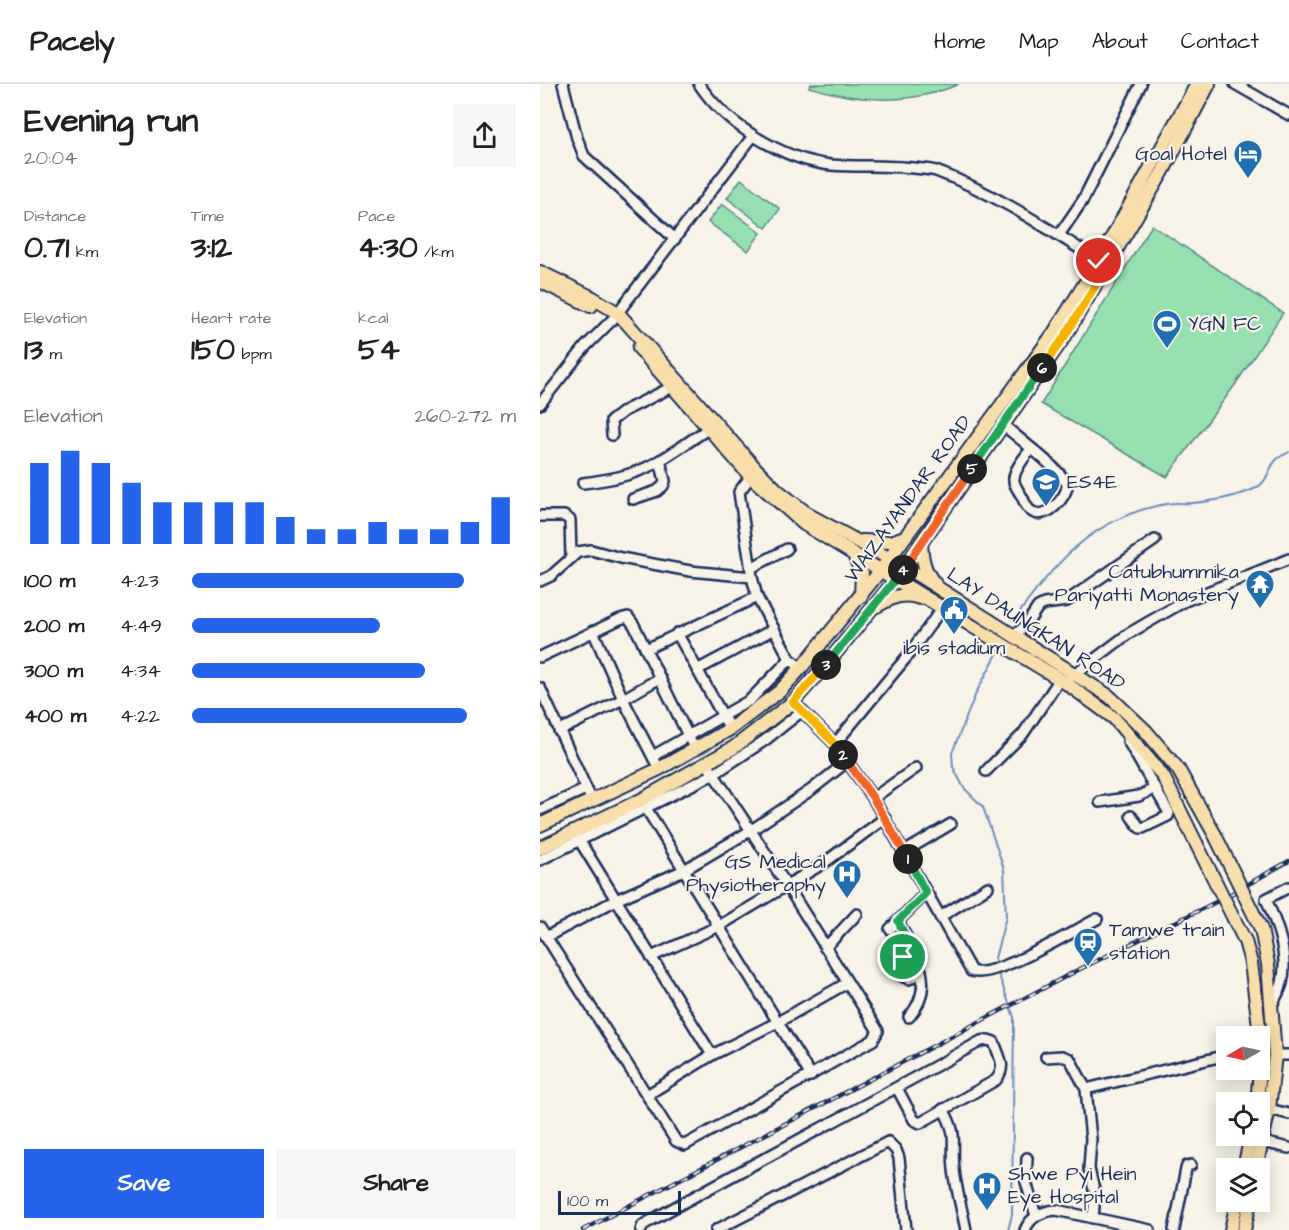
<!DOCTYPE html>
<meta charset="utf-8">
<style>
body{margin:0;font-family:"Architects Daughter",sans-serif;background:#f6f6f6;color:#202124;height:100vh;display:flex;flex-direction:column;font-size:22px;white-space:nowrap}
*{box-sizing:border-box;margin:0}
p{font-size:20px;color:#757577}
.icon{flex:none;width:33px;height:33px;fill:none;stroke:currentColor;stroke-width:2;stroke-linecap:round;stroke-linejoin:round}
.map{position:relative;flex:1;overflow:hidden}
.details{display:flex;flex-direction:column;background:#fff;width:540px}
.details>*{flex:none}
.needle{width:39px;rotate:261deg}
.fabs{position:absolute;left:676px;top:942px;display:grid;gap:12px}
.fabs a{display:grid;place-items:center;width:54px;height:54px;border-radius:0px;background:#fff;box-shadow:0 3px 15px #0003;font-size:30px}
.scale{position:absolute;left:18px;bottom:15px;width:123px;box-sizing:border-box;padding-left:6px;border:3px solid #1b2f5e;border-top:0;font-size:16px;line-height:21px;white-space:nowrap;color:#1b2f5e;-webkit-text-stroke:4px #f7f3e8;paint-order:stroke}
.pin{position:absolute;display:grid;place-items:center;width:51px;height:51px;color:#fff;margin:-26px;border:3px solid #fff;border-radius:50%;box-shadow:0 2px 6px #0007}
.km{position:absolute;width:30px;height:30px;margin:-15px;border-radius:50%;background:#222;color:#fff;font-size:16px;line-height:30px;text-align:center}
.round{display:grid;place-items:center;flex:none;width:63px;height:63px;border-radius:0px;background:#f6f6f6}
.summary{display:flex;align-items:center;justify-content:space-between;height:102px;padding:0 24px}
h1{font-size:33px;font-weight:700;line-height:45px}
.stats{display:grid;grid-template-columns:repeat(3,1fr);gap:9px;height:102px;padding:6px 24px}
.stats div{display:grid;align-content:center}
.stats b{font-size:30px;font-weight:700}
.stats small{font-size:16px;font-weight:400}
.stats p{font-size:16px}
.chart{height:168px;padding:12px 24px}
.chart p{display:flex;justify-content:space-between}
.chart svg{width:100%;height:108px;margin-top:6px;stroke:#2563eb;stroke-width:6}
.button{display:flex;gap:12px;margin-top:auto;padding:12px 24px}
.button a{flex:1;height:69px;border-radius:0px;background:#2563eb;color:#fff;font-size:24px;font-weight:700;line-height:69px;text-align:center}
.button a+a{background:#f6f6f6;color:#202124}
ul{padding:0 24px;list-style:none;font-size:20px}
li{display:grid;grid-template-columns:96px 72px 1fr;align-items:center;height:45px}
li i{height:15px;border-radius:8px;background:#2563eb}
header{display:flex;align-items:center;gap:36px;box-sizing:border-box;height:84px;padding:0 30px;background:#fff;border-bottom:2px solid #e0e0e0}
header strong{font-size:28px}
nav{display:flex;gap:33px;margin-inline-start:auto;font-size:21px}
main{display:flex;flex:1;min-height:0}
.map>svg:first-child{display:block}
.green{fill:#96dfaf;stroke:#588786;stroke-width:1.5}
.lines{fill:none;stroke-linecap:round;stroke-linejoin:round}
.stream{stroke:#6a8ebc;stroke-width:2}
.minor-casing{stroke:#1b2f5e;stroke-width:14}
.major-casing{stroke:#1b2f5e;stroke-width:16}
.minor{stroke:#f7f3e8;stroke-width:9}
.major{stroke:#f8deab;stroke-width:12}
.rail-casing{stroke:#1b2f5e;stroke-width:4.5}
.rail{stroke:#f7f3e8;stroke-width:2;stroke-dasharray:7;stroke-linecap:butt}
.major-bridge-casing{stroke:#1b2f5e;stroke-width:16;stroke-linecap:butt}
.major-bridge{stroke:#f8deab;stroke-width:12}
.split-1-casing{stroke:#fff;stroke-width:12}
.split-2-casing{stroke:#fff;stroke-width:12}
.split-3-casing{stroke:#fff;stroke-width:12}
.split-4-casing{stroke:#fff;stroke-width:12}
.split-5-casing{stroke:#fff;stroke-width:12}
.split-6-casing{stroke:#fff;stroke-width:12}
.split-7-casing{stroke:#fff;stroke-width:12}
.split-1{stroke:#22a559;stroke-width:8}
.split-2{stroke:#f0652b;stroke-width:8}
.split-3{stroke:#f5b400;stroke-width:8}
.split-4{stroke:#22a559;stroke-width:8}
.split-5{stroke:#f0652b;stroke-width:8}
.split-6{stroke:#22a559;stroke-width:8}
.split-7{stroke:#f5b400;stroke-width:8}
.labels{text-anchor:middle;dominant-baseline:central;stroke-width:4.5;stroke-linejoin:round;paint-order:stroke}
.poi-label{font-size:20px;fill:#1b2f5e;stroke:#f7f3e8;text-anchor:start}
.street-label{font-size:20px;fill:#1b2f5e;stroke:#f7f3e8}
</style>
<header>
<strong>Pacely</strong>
<nav><a>Home</a><a>Map</a><a>About</a><a>Contact</a></nav>
</header>
<main>
<section class="details">
<div class="summary"><div><h1>Evening run</h1><p>20:04</p></div><a class="round"><svg class="icon" aria-label="share" viewBox="0 0 24 24"><path d="M12 15V3M7 8l5-5 5 5M5 13v7h14v-7"/></svg></a></div>
<div class="stats">
<div><p>Distance</p><b>0.71<small> km</small></b></div>
<div><p>Time</p><b>3:12</b></div>
<div><p>Pace</p><b>4:30<small> /km</small></b></div>
</div>
<div class="stats">
<div><p>Elevation</p><b>13<small> m</small></b></div>
<div><p>Heart rate</p><b>150<small> bpm</small></b></div>
<div><p>kcal</p><b>54</b></div>
</div>
<div class="chart"><p><span>Elevation</span>260–272 m</p>
<svg viewBox="0 0 160 44" preserveAspectRatio="none"><path d="M5 44V11M15 44V6M25 44V11M35 44V19M45 44V27M55 44V27M65 44V27M75 44V27M85 44V33M95 44V38M105 44V38M115 44V35M125 44V38M135 44V38M145 44V35M155 44V25"/></svg>
</div>
<ul>
<li><b>100 m</b>4:23<i style="width:84%"></i></li>
<li><b>200 m</b>4:49<i style="width:58%"></i></li>
<li><b>300 m</b>4:34<i style="width:72%"></i></li>
<li><b>400 m</b>4:22<i style="width:85%"></i></li>
</ul>
<div class="button"><a>Save</a><a>Share</a></div>
</section>
<div class="map">
<svg width="749" height="1146" viewBox="0 0 749 1146">
<rect width="100%" height="100%" fill="#f7f3e8"/>
<filter id="ink" filterUnits="userSpaceOnUse"><feTurbulence type="fractalNoise" baseFrequency=".0167" numOctaves="2"/><feDisplacementMap in="SourceGraphic" scale="12" xChannelSelector="R" yChannelSelector="G"/><feConvolveMatrix kernelMatrix="1 2 1 2 8 2 1 2 1" color-interpolation-filters="sRGB"/></filter>
<g filter="url(#ink)">
<g class="green">
<path d="M271 0H419C371 21 318 18 269 3Z"/>
<path d="M201 95 240 125 226 144 187 114Z"/>
<path d="M182 120 221 149 208 167 168 138Z"/>
<path d="M612 141 743 229 695 301 627 393 501 320Z"/>
</g>
<g class="lines">
<g class="stream">
<path d="M474 536C515 479 552 433 626 420 635 418 644 420 653 419 673 417 698 413 716 404 728 398 728 384 737 375 740 372 746 370 749 368"/>
<path d="M456 881 455 874 466 833 464 785 443 723 424 704 413 683 412 669 436 609 457 570"/>
<path d="M457 886 474 933 472 1131 468 1146"/>
</g>
<g class="minor-casing">
<g id="minor">
<path d="M23 0 37 54 44 72 135 155"/>
<path d="M159 0C185 40 243 76 291 81 319 83 346 81 373 84 381 85 389 85 396 87 455 109 510 146 564 180"/>
<path d="M695 0 749 31"/>
<path d="M519 151 543 116 601 0"/>
<path d="M0 320 45 263 73 235 213 52"/>
<path d="M462 340C477 353 520 385 527 400 528 413 505 438 491 427 486 424 484 416 481 411 478 406 473 400 474 394 475 384 485 373 491 365"/>
<path d="M72 351 71 337 84 327 132 303"/>
<path d="M214 388 199 408 212 493 217 513 250 575 261 584"/>
<path d="M43 399C67 396 91 392 112 381 131 371 149 357 168 345"/>
<path d="M93 415 117 407 123 402 125 397 120 376"/>
<path d="M0 432H24L30 436 31 474"/>
<path d="M211 484 247 465"/>
<path d="M0 497 11 492 38 468 51 466 81 474 150 487 212 493"/>
<path d="M53 547 83 615 119 685"/>
<path d="M137 549 190 645"/>
<path d="M474 552 486 541 498 523 504 520 527 517 615 456"/>
<path d="M106 565 217 513"/>
<path d="M0 573 80 535 88 533 94 541 154 664"/>
<path d="M157 586 234 545"/>
<path d="M531 593 588 550 645 517 749 475"/>
<path d="M0 604 52 717"/>
<path d="M253 618 295 660 333 714 431 887C454 896 533 847 557 835"/>
<path d="M19 647 83 615 120 594"/>
<path d="M588 657 629 729 628 732 603 744H600L591 732"/>
<path d="M295 660 366 574 403 523"/>
<path d="M113 672 210 616 250 575"/>
<path d="M446 687 483 650 520 595"/>
<path d="M333 714 376 684"/>
<path d="M101 716 271 992"/>
<path d="M560 718 599 712 616 704"/>
<path d="M0 726 46 705"/>
<path d="M36 751 172 971"/>
<path d="M364 768 411 740"/>
<path d="M0 776 174 690 224 657 262 627"/>
<path d="M400 833 448 803"/>
<path d="M358 837C374 870 398 900 369 933"/>
<path d="M0 843 136 1057 145 1061 333 956 338 947 246 800 167 680"/>
<path d="M350 845 386 809"/>
<path d="M6 853 76 816 144 786 210 747 271 706 308 677"/>
<path d="M285 864 317 830"/>
<path d="M372 866 360 876 358 885 360 891 369 895 381 889"/>
<path d="M111 873 179 842 284 779 345 734"/>
<path d="M732 921C735 914 740 907 742 899 749 871 737 840 726 815L749 803"/>
<path d="M735 971H749"/>
<path d="M506 973 522 972 530 975 546 1005 551 1055 549 1085 555 1110 553 1134"/>
<path d="M546 1005 687 971"/>
<path d="M107 1011 172 971 238 938 307 899"/>
<path d="M403 1025C419 1052 411 1058 414 1085 416 1105 422 1126 426 1146"/>
<path d="M729 1025 749 1030"/>
<path d="M722 1058 749 1064"/>
<path d="M487 1074 486 1098 496 1132"/>
<path d="M101 1146 103 1141C215 1078 329 1020 441 957L448 956 454 958C459 973 467 982 456 996L380 1039 374 1036 357 1004"/>
<path d="M176 1146 348 1058 356 1066 359 1074 366 1146"/>
<path d="M485 1146C490 1133 503 1127 516 1126L610 1146"/>
<path d="M634 1146 646 1085 647 1082 651 1081"/>
</g>
</g>
<g class="major-casing">
<g id="major">
<path d="M0 188 53 214 78 229 216 385 237 406 269 431 365 483 569 612 605 646 638 685 675 751"/>
<path d="M0 197 51 222"/>
<path d="M99 264 211 393 264 440 526 599 574 634 623 692 656 759"/>
<path d="M322 457 351 458 364 453"/>
<path d="M381 459C382 475 384 487 395 500"/>
<path d="M313 469 322 489 321 512"/>
<path d="M337 522C352 513 363 508 380 514"/>
<path d="M0 741 119 685 190 645 240 607 261 584 341 486 514 249 559 177 657 0"/>
<path d="M0 764 101 716 193 664 253 618 285 582 356 495 525 252 622 89 669 0"/>
<path d="M705 857 711 879 722 966 717 1018"/>
<path d="M704 1084 711 1052"/>
<path d="M716 1084 729 1025 735 971 728 880 721 845"/>
<path d="M691 1146 697 1118"/>
<path d="M704 1146 710 1118"/>
</g>
</g>
<use href="#minor" class="minor"/>
<use href="#major" class="major"/>
<g class="rail-casing">
<path id="rail" d="M43 1146 538 886 682 815 749 777"/>
</g>
<use href="#rail" class="rail"/>
<g class="major-bridge-casing">
<g id="major-bridge">
<path d="M675 751 721 845"/>
<path d="M656 759 705 857"/>
</g>
</g>
<use href="#major-bridge" class="major-bridge"/>
</g>
</g>
<g class="lines" filter="url(#ink)">
<g class="split-1-casing">
<path id="split-1" d="M363 873 372 866 358 837 386 809 368 775"/>
</g>
<g class="split-2-casing">
<path id="split-2" d="M303 671 333 714 368 775"/>
</g>
<g class="split-3-casing">
<path id="split-3" d="M286 581 253 618 295 660 303 671"/>
</g>
<g class="split-4-casing">
<path id="split-4" d="M286 581 363 486"/>
</g>
<g class="split-5-casing">
<path id="split-5" d="M363 486 432 385"/>
</g>
<g class="split-6-casing">
<path id="split-6" d="M432 385 502 284"/>
</g>
<g class="split-7-casing">
<path id="split-7" d="M502 284 525 252 567 182 559 177"/>
</g>
<use href="#split-1" class="split-1"/>
<use href="#split-2" class="split-2"/>
<use href="#split-3" class="split-3"/>
<use href="#split-4" class="split-4"/>
<use href="#split-5" class="split-5"/>
<use href="#split-6" class="split-6"/>
<use href="#split-7" class="split-7"/>
</g>
<defs>
<g id="hotel-pin" transform="scale(1.5)"><path d="M0 17L-7.5 6A9.5 9.5 0 1 1 7.5 6Z" fill="#1f6fb2" stroke="#f7f3e8"/><path d="M-6-4.5h1.5V1H6V5H4.5V3h-9V5H-6ZM-4 0a1.8 1.8 0 1 1 3.6 0ZM.5 0V-2.5h3Q6-2.5 6 0Z" fill="#fff"/></g>
<g id="stadium-pin" transform="scale(1.5)"><path d="M0 17L-7.5 6A9.5 9.5 0 1 1 7.5 6Z" fill="#1f6fb2" stroke="#f7f3e8"/><path d="M0-5a6.5 5 0 1 0 0 10a6.5 5 0 1 0 0-10ZM-3.5-1.8h7v3.6h-7Z" fill="#fff"/></g>
<g id="school-pin" transform="scale(1.5)"><path d="M0 17L-7.5 6A9.5 9.5 0 1 1 7.5 6Z" fill="#1f6fb2" stroke="#f7f3e8"/><path d="M0-5L7-2L0 1L-7-2ZM-4 1L0 2.5L4 1V4Q0 6-4 4Z" fill="#fff"/></g>
<g id="temple-pin" transform="scale(1.5)"><path d="M0 17L-7.5 6A9.5 9.5 0 1 1 7.5 6Z" fill="#1f6fb2" stroke="#f7f3e8"/><path d="M0-6L5-2H3V0L6.5 2.5H4V6H1.5V3h-3V6H-4V2.5H-6.5L-3 0V-2H-5Z" fill="#fff"/></g>
<g id="civic-pin" transform="scale(1.5)"><path d="M0 17L-7.5 6A9.5 9.5 0 1 1 7.5 6Z" fill="#1f6fb2" stroke="#f7f3e8"/><path d="M-.6-6.5H3V-4.5H.6V-3L4-1V1h2V6H-6V1h2V-1L-.6-3ZM-1.2 2.5V6h2.4V2.5Z" fill="#fff"/></g>
<g id="hospital-pin" transform="scale(1.5)"><path d="M0 17L-7.5 6A9.5 9.5 0 1 1 7.5 6Z" fill="#1f6fb2" stroke="#f7f3e8"/><path d="M-5-5h3v3.5h4V-5h3V5h-3V1.5h-4V5h-3Z" fill="#fff"/></g>
<g id="station-pin" transform="scale(1.5)"><path d="M0 17L-7.5 6A9.5 9.5 0 1 1 7.5 6Z" fill="#1f6fb2" stroke="#f7f3e8"/><path d="M-3-6H3Q5-6 5-4V2Q5 4 3 4L4.5 6H3L1.5 4h-3L-3 6H-4.5L-3 4Q-5 4-5 2V-4Q-5-6-3-6ZM-3.5-4v3h7v-3ZM-3.5 1v1.5H-2V1ZM2 1v1.5H3.5V1Z" fill="#fff"/></g>
</defs>
<g fill-rule="evenodd">
<use href="#hotel-pin" x="708" y="70"/>
<use href="#stadium-pin" x="627" y="240"/>
<use href="#school-pin" x="506" y="398"/>
<use href="#temple-pin" x="720" y="500"/>
<use href="#civic-pin" x="414" y="526"/>
<use href="#hospital-pin" x="307" y="790"/>
<use href="#station-pin" x="548" y="858"/>
<use href="#hospital-pin" x="447" y="1102"/>
</g>
<g class="labels">
<g class="poi-label">
<text x="687" y="70" text-anchor="end">Goal Hotel</text>
<text x="648" y="240">YGN FC</text>
<text x="527" y="398">ES4E</text>
<text x="699" y="488" text-anchor="end">Catubhummika<tspan x="699" dy="23">Pariyatti Monastery</tspan></text>
<text x="414" y="564" text-anchor="middle">ibis stadium</text>
<text x="286" y="778" text-anchor="end">GS Medical<tspan x="286" dy="23">Physiotheraphy</tspan></text>
<text x="569" y="846">Tamwe train<tspan x="569" dy="23">station</tspan></text>
<text x="468" y="1090">Shwe Pyi Hein<tspan x="468" dy="23">Eye Hospital</tspan></text>
</g>
<g class="street-label">
<text transform="translate(368 415) rotate(-54)">WAIZAYANDAR ROAD</text>
<text transform="translate(496 545) rotate(33)">LAY DAUNGKAN ROAD</text>
</g>
</g>
</svg>
<div class="fabs">
<a><svg class="needle" viewBox="-14 -14 28 28"><path d="M0-13l5 13h-10z" fill="#e53935"/><path d="M0 13l5-13h-10z" fill="#757577"/></svg></a>
<a><svg class="icon" aria-label="locate" viewBox="0 0 24 24"><circle cx="12" cy="12" r="6"/><path d="M12 2v4M12 18v4M2 12h4M18 12h4"/></svg></a>
<a><svg class="icon" aria-label="layers" viewBox="0 0 24 24"><path d="M12 4l9 5-9 5-9-5zM3 14l9 5 9-5"/></svg></a>
</div>
<div class="scale">100 m</div>
<div class="pin" style="left:363px;top:873px;background:#1e9e55"><svg class="icon" aria-label="arrive" viewBox="0 0 24 24"><path d="M6 21V4h12l-3 4 3 4H6"/></svg></div>
<div class="pin" style="left:559px;top:177px;background:#d93025"><svg class="icon" aria-label="check" viewBox="0 0 24 24"><path d="M5 12l5 5 9-10"/></svg></div>
<b class="km" style="left:368px;top:775px">1</b>
<b class="km" style="left:303px;top:671px">2</b>
<b class="km" style="left:286px;top:581px">3</b>
<b class="km" style="left:363px;top:486px">4</b>
<b class="km" style="left:432px;top:385px">5</b>
<b class="km" style="left:502px;top:284px">6</b>
</div>
</main>
